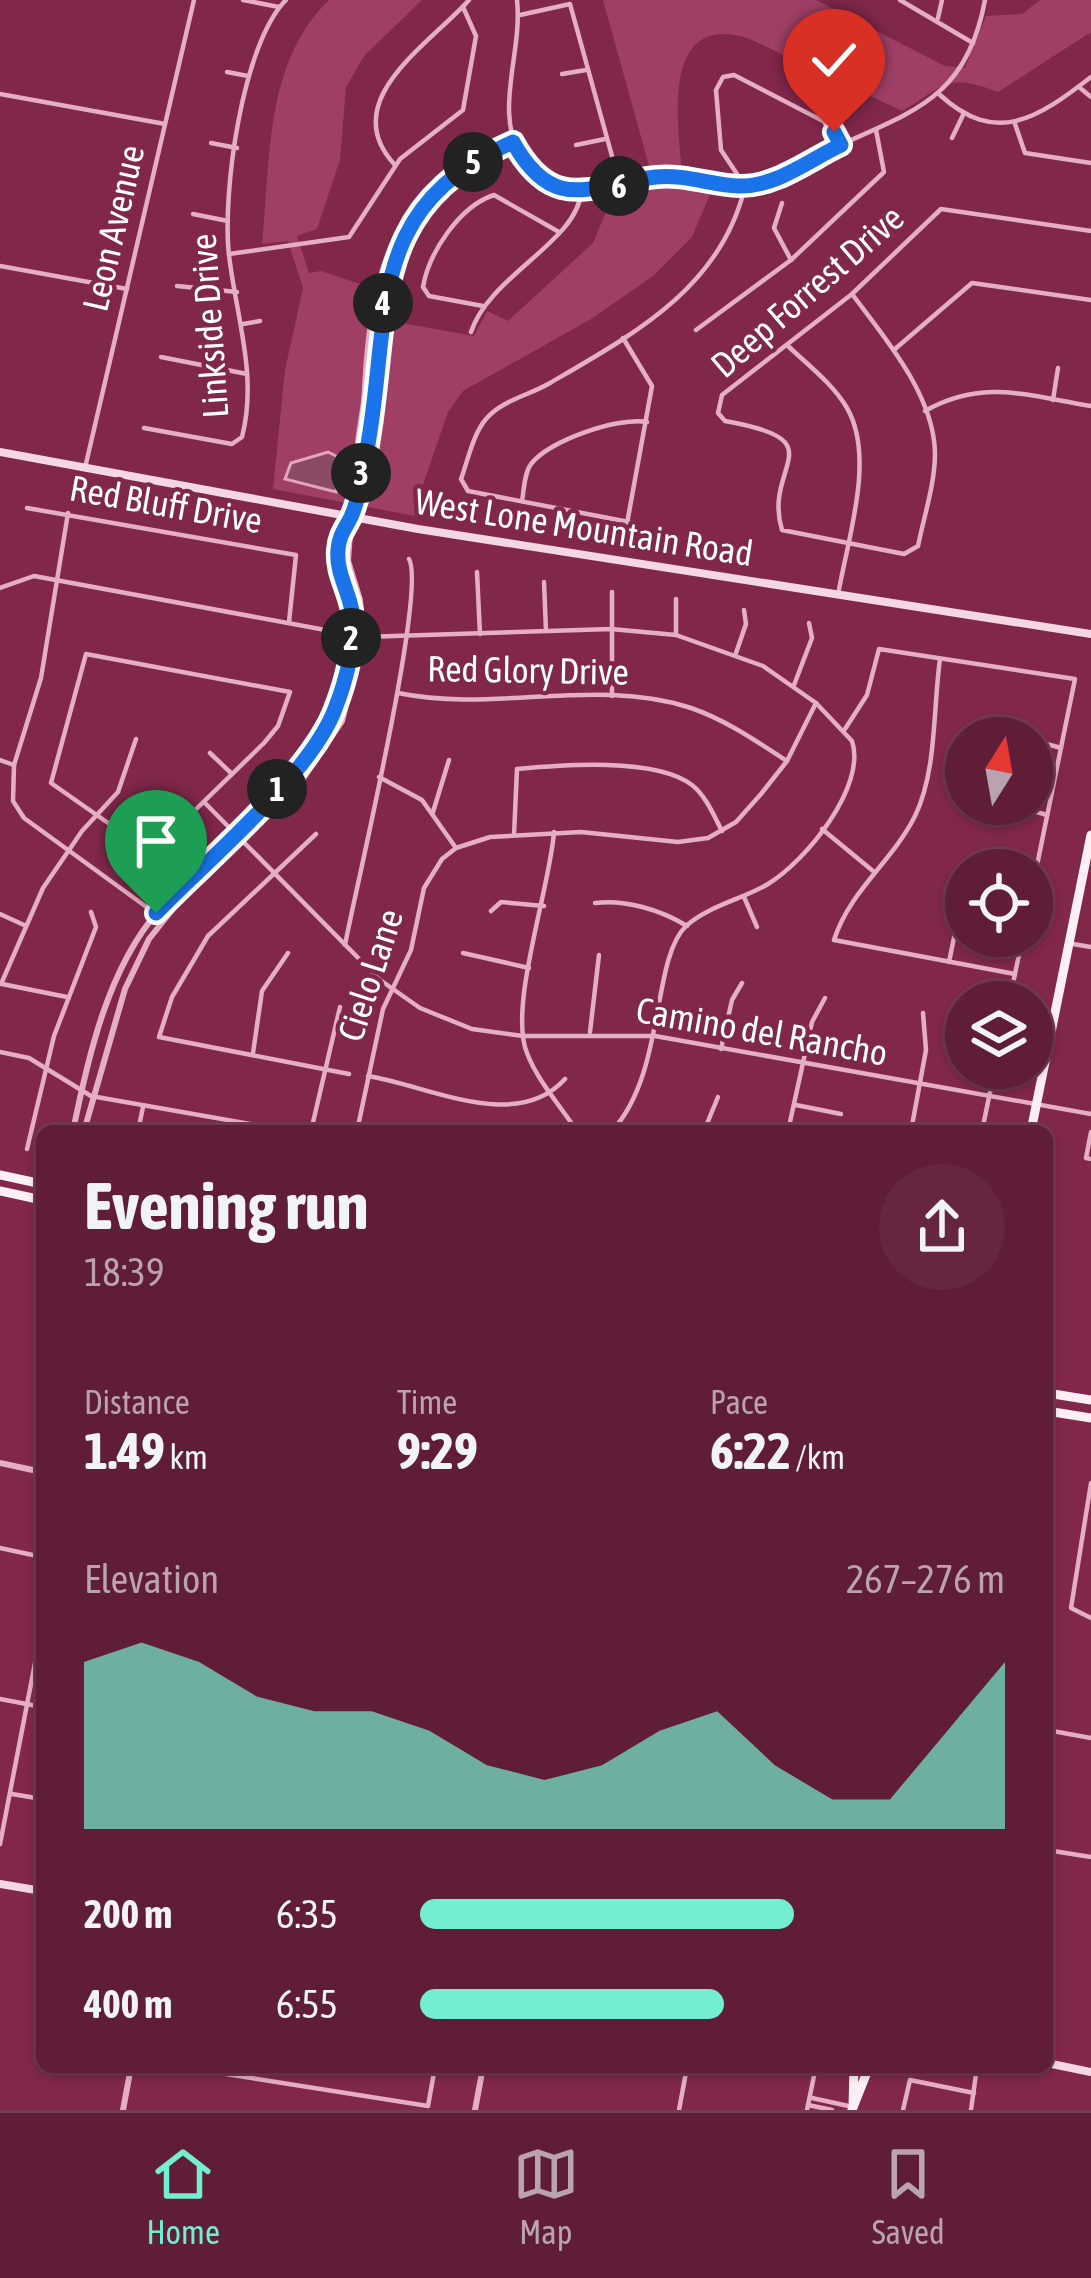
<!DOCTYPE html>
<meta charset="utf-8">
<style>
body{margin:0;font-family:"Asap Condensed",sans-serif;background:#662640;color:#f1f3f6;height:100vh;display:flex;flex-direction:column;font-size:45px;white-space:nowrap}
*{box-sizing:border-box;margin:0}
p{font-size:39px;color:#baa2ae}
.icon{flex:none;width:66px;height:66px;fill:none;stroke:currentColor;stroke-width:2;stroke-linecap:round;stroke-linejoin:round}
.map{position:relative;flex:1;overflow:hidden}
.details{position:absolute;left:36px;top:1125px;width:1017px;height:948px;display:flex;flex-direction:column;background:#601d38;border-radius:18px;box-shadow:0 3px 9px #0004,0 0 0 3px #743b53}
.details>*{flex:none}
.needle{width:78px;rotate:11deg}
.tools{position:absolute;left:945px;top:717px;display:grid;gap:24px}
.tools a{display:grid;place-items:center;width:108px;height:108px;border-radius:50%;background:#601d38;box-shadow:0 3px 9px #0004,0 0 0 3px #743b53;font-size:60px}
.pin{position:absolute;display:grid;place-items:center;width:102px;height:102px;color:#fff;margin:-123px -51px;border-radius:50% 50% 50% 0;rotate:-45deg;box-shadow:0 0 12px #0007}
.pin .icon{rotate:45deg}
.km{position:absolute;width:60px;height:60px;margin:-30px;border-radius:50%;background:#222;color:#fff;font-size:33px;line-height:60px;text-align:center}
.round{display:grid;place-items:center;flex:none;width:126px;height:126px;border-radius:63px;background:#662640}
.summary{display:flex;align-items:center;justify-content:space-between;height:204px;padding:0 48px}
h1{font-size:66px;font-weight:700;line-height:90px}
.stats{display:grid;grid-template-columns:repeat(3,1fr);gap:18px;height:204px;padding:12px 48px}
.stats div{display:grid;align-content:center}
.stats b{font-size:51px;font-weight:700}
.stats small{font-size:33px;font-weight:400}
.stats p{font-size:33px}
.chart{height:336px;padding:24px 48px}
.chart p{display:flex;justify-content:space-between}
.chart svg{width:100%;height:216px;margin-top:12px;fill:#74eed0;opacity:.7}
ul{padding:0 48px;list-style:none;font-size:39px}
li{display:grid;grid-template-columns:192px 144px 1fr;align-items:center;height:90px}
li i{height:30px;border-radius:15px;background:#74eed0}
.dock{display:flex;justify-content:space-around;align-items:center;height:168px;border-top:3px solid #743b53;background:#601d38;font-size:33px;color:#baa2ae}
.dock a{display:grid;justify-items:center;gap:6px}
.dock .active{color:#74eed0}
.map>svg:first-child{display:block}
.green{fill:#9f3f66}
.water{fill:#8b4b64;stroke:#e6a3bf;stroke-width:3}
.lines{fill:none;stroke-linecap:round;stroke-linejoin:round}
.minor{stroke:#e6aec5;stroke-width:4.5}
.tertiary{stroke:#e6aec5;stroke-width:6}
.secondary{stroke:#f5d7e3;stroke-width:8}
.primary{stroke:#fdeff4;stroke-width:9}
.route-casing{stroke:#fff;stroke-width:24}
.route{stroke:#1a73e8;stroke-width:15}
.labels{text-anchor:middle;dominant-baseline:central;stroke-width:9;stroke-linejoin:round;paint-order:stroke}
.street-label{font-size:36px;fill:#fff;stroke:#80274a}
</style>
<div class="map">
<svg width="1091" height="2110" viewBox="0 0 1091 2110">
<rect width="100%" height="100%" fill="#80274a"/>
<path class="green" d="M329 0H422L364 56 346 87 340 160 317 229 297 236 309 273 321 271 369 287V317L474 336 487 311 508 321 593 243 614 193 653 180 603 0H816L945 66 965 68 986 16 1022 14 1040 0H1091V32L998 92C945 72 947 85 902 111L750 39C658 8 678 129 683 180L713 187 692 237 653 276 591 319 463 391 448 412 417 502 431 519 273 489 285 370 303 288 288 241 262 244C271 159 264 63 329 0Z"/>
<path class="water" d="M328 452 344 460 336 492 285 479 291 463Z"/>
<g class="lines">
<g class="minor">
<path d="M243 0 279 7"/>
<path d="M517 0C523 54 492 112 523 160 557 212 611 182 657 177 688 174 717 188 748 185 776 183 799 165 823 153 906 113 966 104 985 0"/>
<path d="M900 0 973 43"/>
<path d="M520 15 570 4 620 185"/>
<path d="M938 18 942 0"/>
<path d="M227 72 248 76"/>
<path d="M562 74 586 70"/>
<path d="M1079 87 1091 97"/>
<path d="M0 94 165 124"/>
<path d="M940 95C996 146 1037 119 1091 77"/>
<path d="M1015 124 1025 153 1091 163"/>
<path d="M952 138 963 115"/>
<path d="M211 143 237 148"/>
<path d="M576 145 605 139"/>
<path d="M395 165C335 101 430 44 469 0"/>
<path d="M782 203 774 228 791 260"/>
<path d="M193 214 228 221"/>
<path d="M229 254 349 237 400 159 463 110 476 36 463 7"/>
<path d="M0 266 127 289"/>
<path d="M177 286 237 292"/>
<path d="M852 294C885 338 934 395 935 453 935 484 924 516 918 546L904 554 782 530C762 465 839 441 725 421L718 413 722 395 852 294 941 209 1091 231"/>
<path d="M483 306 429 296 423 287C429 252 460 206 494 195L559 232"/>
<path d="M243 324 260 321"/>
<path d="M696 330 791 260 884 172 876 130"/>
<path d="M471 332C489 276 578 241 581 192"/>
<path d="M623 338 652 386 624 540"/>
<path d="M788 346C808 365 833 384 847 408 876 458 847 541 838 595"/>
<path d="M895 349 972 283 1091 300"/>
<path d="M161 357 247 374"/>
<path d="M1053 400 1058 368"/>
<path d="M925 411C984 378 1028 396 1091 406"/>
<path d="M144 428 232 444 242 437C258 376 236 316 229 255 222 194 242 44 286 0"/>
<path d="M85 468 194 0"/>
<path d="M358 474C352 450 363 417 364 392 370 270 392 188 509 134"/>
<path d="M522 501C524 490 524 474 531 464 550 440 618 417 647 422"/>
<path d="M27 508 296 555 289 622"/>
<path d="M68 513 41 678 14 765 13 801 24 818 163 919"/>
<path d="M351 517C361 463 378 410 381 354 388 243 406 191 513 142"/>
<path d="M629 522 468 491 461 479C468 460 473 434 486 419 502 400 530 395 550 383 634 334 722 287 745 186L721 150 716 90 723 77 734 75 823 121 841 145"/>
<path d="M477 572 480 634"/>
<path d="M544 582 546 631"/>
<path d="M0 588 34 576 363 637 611 629 676 635 763 666 816 703 852 741C867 786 806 861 768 884 743 899 708 906 686 926 651 960 666 1072 612 1131"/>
<path d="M676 635V599"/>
<path d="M736 653 746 624 744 610"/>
<path d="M86 654 290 692 278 726 264 743 151 853 51 783Z"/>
<path d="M940 659C933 708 937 771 915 816 892 862 850 890 834 940L1015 974"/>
<path d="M794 685 812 638 809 623"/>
<path d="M398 693C494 713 596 677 691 708 726 720 756 741 787 761"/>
<path d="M612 696V592"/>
<path d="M845 729 867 695 879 649 1075 679 1032 890"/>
<path d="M999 732 1023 738"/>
<path d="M1032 740 1061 748"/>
<path d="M210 753 232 774"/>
<path d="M0 760 14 765"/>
<path d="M379 777 422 800 456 848"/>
<path d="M204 802 380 980 420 1008 472 1029 523 1036H655L1091 1114"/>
<path d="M1008 804 1047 815"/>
<path d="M433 812 449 760"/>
<path d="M822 829 873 871"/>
<path d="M554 832C550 888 508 1007 527 1053 537 1080 561 1107 577 1131"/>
<path d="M316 834 208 936 172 997 159 1037 349 1074"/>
<path d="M514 835 517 769C561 765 655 757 692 785 706 796 714 816 722 831"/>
<path d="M965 864 988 870"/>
<path d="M744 897 757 927"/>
<path d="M595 903C625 899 661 910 687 926"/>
<path d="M491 911 501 902 544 906"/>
<path d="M0 914 24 925"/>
<path d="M1073 944 1091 947"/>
<path d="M345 945C356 887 427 591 409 559"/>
<path d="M463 953 529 968"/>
<path d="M949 962 958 918"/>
<path d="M1 984 43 888 82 831 118 792 136 739"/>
<path d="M2 984 67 997"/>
<path d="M1009 1002 1023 936"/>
<path d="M590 1032 599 955"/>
<path d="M721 1049 732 1000 742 983"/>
<path d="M0 1052 29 1058 91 1096 290 1131"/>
<path d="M253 1053 262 991 288 953"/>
<path d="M368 1076C430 1086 516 1133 565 1079"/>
<path d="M796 1105 841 1114"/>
<path d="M138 1131 143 1107"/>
<path d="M311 1131 340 1007"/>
<path d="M357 1131 383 1009 411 950 424 888 442 859 456 848 490 837 581 832 678 842 708 838 736 822 761 794 787 761 816 703"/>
<path d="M704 1131 718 1097"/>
<path d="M788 1131 812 1022 825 998"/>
<path d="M911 1131 926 1050 923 1013"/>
<path d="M982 1131 995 1068"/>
<path d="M1091 1132 1086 1158 1091 1159"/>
<path d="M27 1149 54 1036 96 927 91 912"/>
<path d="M1091 1483 1071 1608 1091 1618"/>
<path d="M0 1548 42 1557"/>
<path d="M0 1699 42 1707"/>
<path d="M1047 1730 1091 1738"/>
<path d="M12 1794 42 1799"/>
<path d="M0 1844 42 1627"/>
<path d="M1047 1850 1091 1857"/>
<path d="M182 2067 428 2106 435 2067"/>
<path d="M564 2067H590"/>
<path d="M780 2067 815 2071 807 2110"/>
<path d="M812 2098 853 2107"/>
<path d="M808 2105 832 2110"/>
<path d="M679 2110 687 2067"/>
<path d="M903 2110 910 2080 974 2093"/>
<path d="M971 2110 977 2067"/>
</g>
<g class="tertiary">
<path d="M73 1131C88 1057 108 968 159 910 214 847 302 791 334 711 345 685 353 649 353 621 352 582 323 554 351 517"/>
<path d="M84 1131 125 989 149 939 176 905 298 786 342 721 363 637 360 600 348 561 351 519"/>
<path d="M0 1463 42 1472"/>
<path d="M123 2110 131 2067"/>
<path d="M475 2110 483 2067"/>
</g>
<g class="secondary">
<path d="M0 452 418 529 1091 634"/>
<path d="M0 1884 42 1891"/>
<path d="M1047 2063 1091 2072"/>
</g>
<g class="primary">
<path d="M1031 1131 1091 835"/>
<path d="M0 1175 42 1184"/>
<path d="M0 1191 42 1200"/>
<path d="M1047 1393 1091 1400"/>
<path d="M1047 1411 1091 1418"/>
<path d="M853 2107 854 2067"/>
<path d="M852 2110 869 2067"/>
</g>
</g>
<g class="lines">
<g class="route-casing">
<path id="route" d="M156 913C207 860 310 775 335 709 346 681 357 640 352 611 348 589 336 572 338 550 339 535 345 529 351 517 361 494 365 463 369 438 391 306 367 207 513 142 554 216 592 184 656 177 685 174 711 185 739 186 776 187 809 160 841 145L834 132"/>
</g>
<use href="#route" class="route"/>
</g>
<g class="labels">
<g class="street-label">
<text transform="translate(113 228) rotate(-77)">Leon Avenue</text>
<text transform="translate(807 291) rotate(-41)">Deep Forrest Drive</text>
<text transform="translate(209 326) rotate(-94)">Linkside Drive</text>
<text transform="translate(166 504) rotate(10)">Red Bluff Drive</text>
<text transform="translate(584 527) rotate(9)">West Lone Mountain Road</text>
<text transform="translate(528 670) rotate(1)">Red Glory Drive</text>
<text transform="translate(370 975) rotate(-72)">Cielo Lane</text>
<text transform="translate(762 1031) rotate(10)">Camino del Rancho</text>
</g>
</g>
</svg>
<div class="tools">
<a><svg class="needle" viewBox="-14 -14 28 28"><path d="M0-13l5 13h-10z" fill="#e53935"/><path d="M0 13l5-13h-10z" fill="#baa2ae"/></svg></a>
<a><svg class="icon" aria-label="locate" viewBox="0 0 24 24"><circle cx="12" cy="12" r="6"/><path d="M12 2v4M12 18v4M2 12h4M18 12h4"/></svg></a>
<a><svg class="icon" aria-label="layers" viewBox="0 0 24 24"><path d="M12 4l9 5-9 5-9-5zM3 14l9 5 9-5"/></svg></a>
</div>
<div class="pin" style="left:156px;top:913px;background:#1e9e55"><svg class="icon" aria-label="arrive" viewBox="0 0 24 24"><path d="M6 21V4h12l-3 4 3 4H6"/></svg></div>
<div class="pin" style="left:834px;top:132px;background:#d93025"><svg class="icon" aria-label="check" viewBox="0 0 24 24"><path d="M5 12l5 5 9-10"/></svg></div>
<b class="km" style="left:277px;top:789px">1</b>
<b class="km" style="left:351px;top:638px">2</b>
<b class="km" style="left:361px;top:473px">3</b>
<b class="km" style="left:383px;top:303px">4</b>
<b class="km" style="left:473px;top:162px">5</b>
<b class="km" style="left:619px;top:186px">6</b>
<section class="details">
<div class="summary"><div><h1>Evening run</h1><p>18:39</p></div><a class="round"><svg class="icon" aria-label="share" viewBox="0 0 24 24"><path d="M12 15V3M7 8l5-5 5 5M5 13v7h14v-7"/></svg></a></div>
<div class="stats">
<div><p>Distance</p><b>1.49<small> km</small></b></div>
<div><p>Time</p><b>9:29</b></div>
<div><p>Pace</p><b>6:22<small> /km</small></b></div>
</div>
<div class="chart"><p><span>Elevation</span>267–276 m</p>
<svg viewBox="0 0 160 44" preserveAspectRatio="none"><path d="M0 44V10L10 6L20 10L30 17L40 20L50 20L60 24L70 31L80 34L90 31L100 24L110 20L120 31L130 38L140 38L150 24L160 10V44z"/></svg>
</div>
<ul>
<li><b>200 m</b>6:35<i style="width:64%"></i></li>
<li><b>400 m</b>6:55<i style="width:52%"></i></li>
</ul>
</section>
</div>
<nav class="dock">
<a class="active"><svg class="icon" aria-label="home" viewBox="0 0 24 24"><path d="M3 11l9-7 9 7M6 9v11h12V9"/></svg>Home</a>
<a><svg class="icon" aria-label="map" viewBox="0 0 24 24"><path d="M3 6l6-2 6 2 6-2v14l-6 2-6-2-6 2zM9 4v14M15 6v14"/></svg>Map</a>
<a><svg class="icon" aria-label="saved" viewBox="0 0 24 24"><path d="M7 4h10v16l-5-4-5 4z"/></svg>Saved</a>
</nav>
